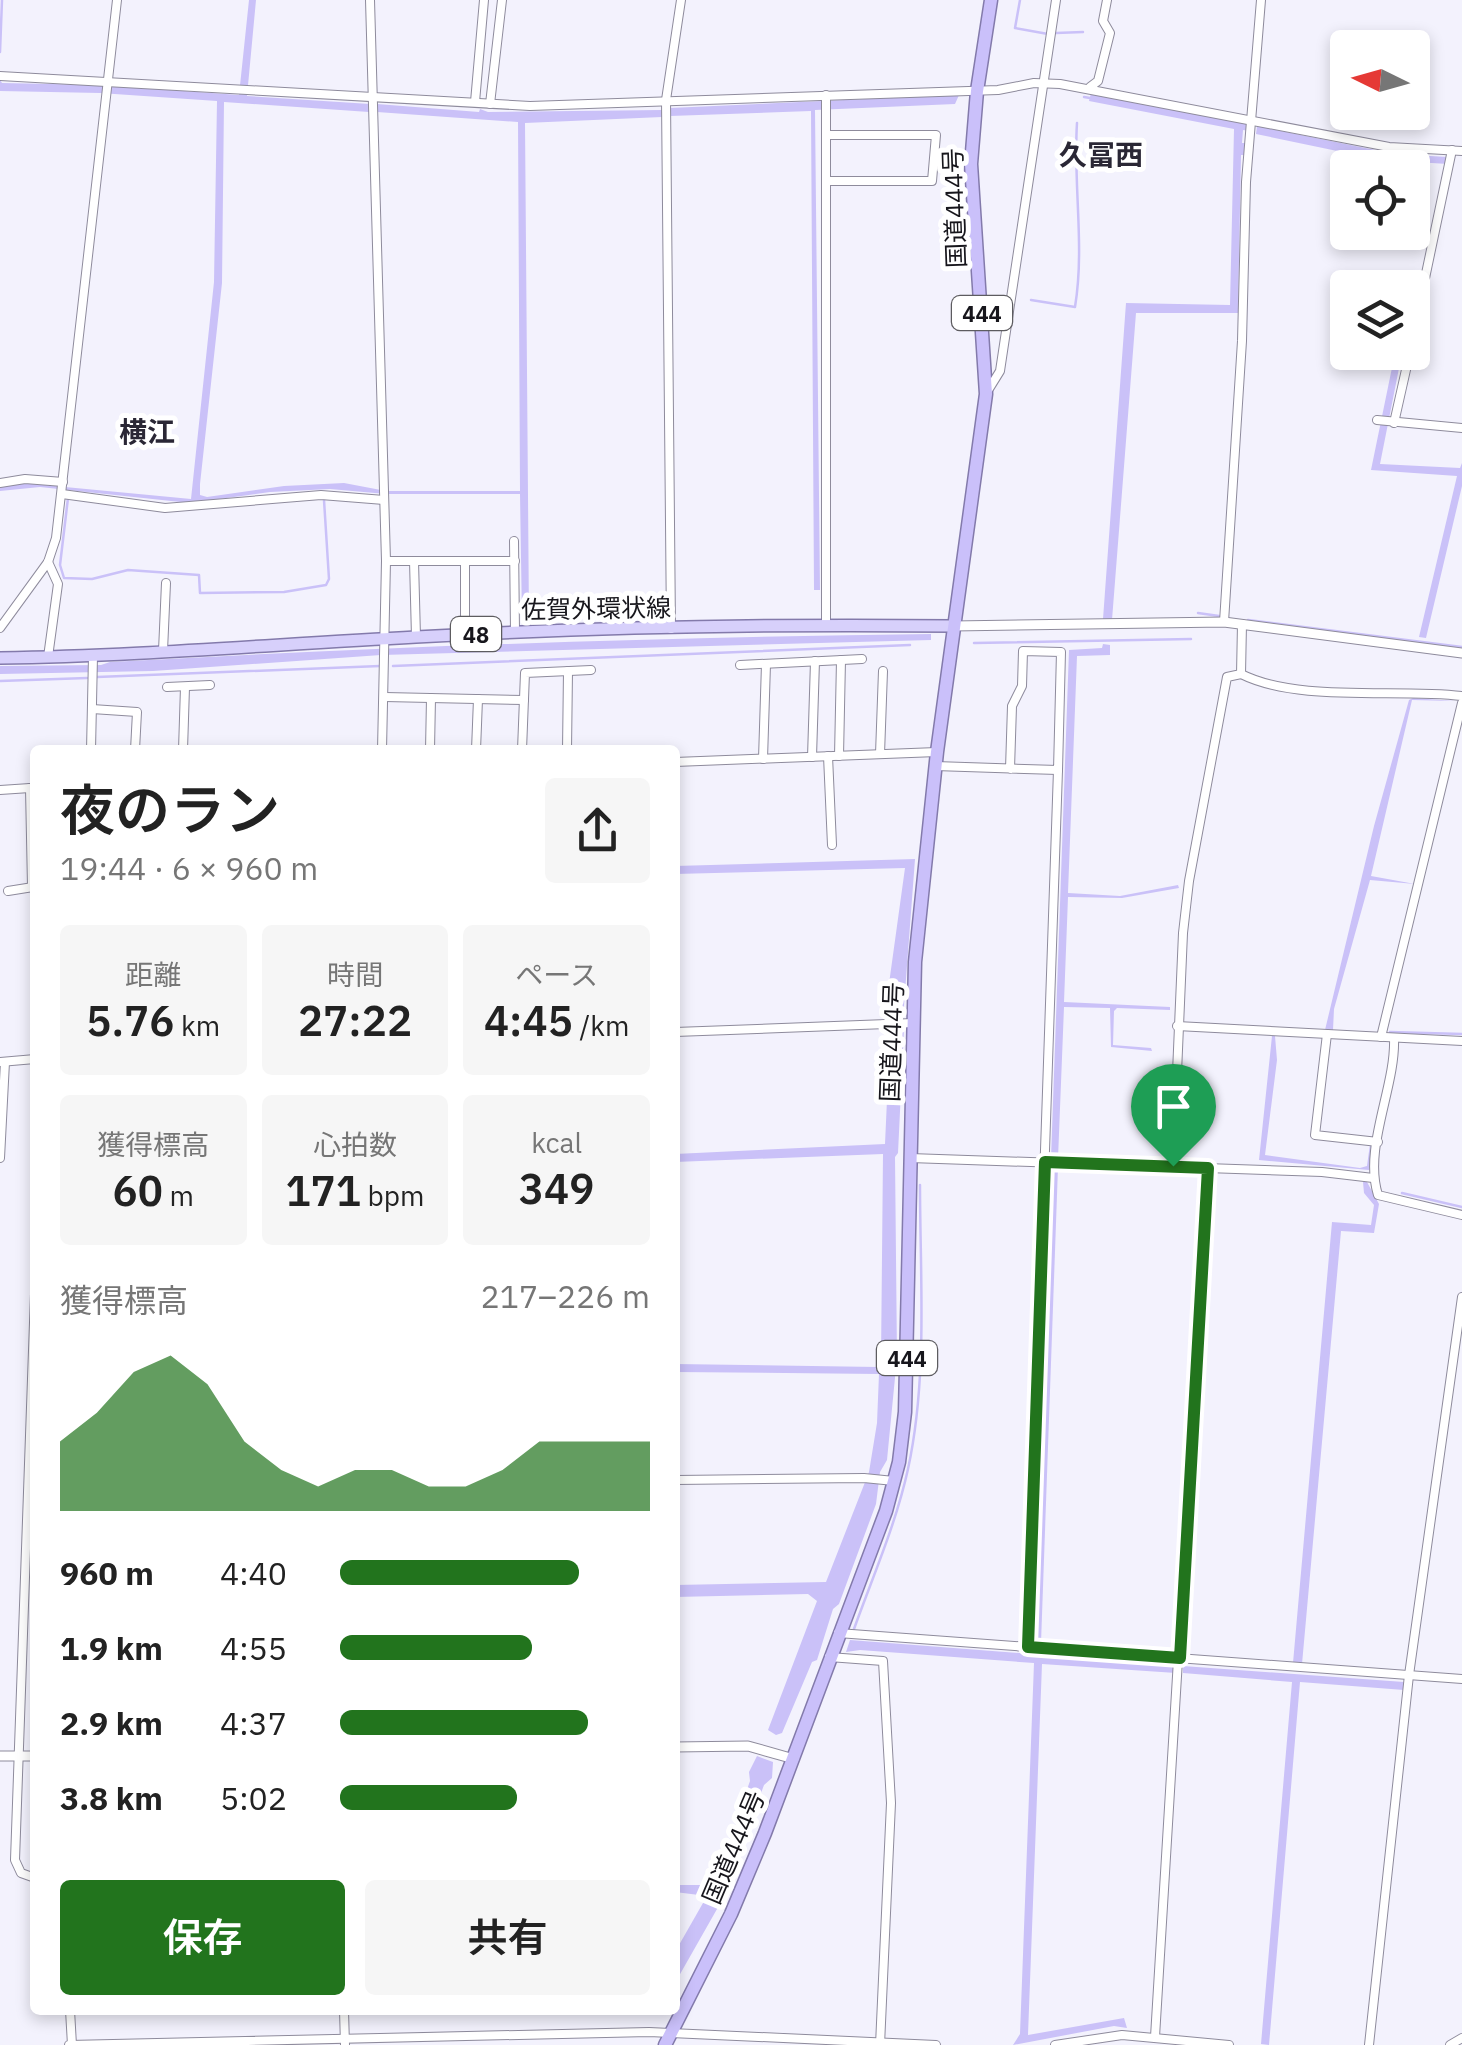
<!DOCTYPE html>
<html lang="ja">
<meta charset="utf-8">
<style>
body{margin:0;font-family:"IBM Plex Sans","Noto Sans JP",sans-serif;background:#f6f6f6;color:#222;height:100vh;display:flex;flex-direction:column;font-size:38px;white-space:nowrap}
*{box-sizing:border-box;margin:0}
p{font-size:32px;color:#767676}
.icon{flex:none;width:55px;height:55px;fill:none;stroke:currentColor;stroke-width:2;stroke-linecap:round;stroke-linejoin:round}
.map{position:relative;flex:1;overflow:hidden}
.panel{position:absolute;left:30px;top:745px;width:650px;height:1270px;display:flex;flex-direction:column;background:#fff;border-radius:10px;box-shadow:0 5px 15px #0003}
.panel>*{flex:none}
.needle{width:65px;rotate:275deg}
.buttons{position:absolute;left:1330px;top:30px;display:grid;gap:20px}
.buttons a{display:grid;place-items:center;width:100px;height:100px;border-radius:10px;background:#fff;box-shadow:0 5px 15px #0003;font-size:50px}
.pin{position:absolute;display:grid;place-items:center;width:85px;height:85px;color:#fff;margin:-102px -42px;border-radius:50% 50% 50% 0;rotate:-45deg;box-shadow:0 0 10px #0007}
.pin .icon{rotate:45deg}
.round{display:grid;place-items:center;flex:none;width:105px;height:105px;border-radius:10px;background:#f6f6f6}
.summary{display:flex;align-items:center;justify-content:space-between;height:170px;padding:0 30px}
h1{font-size:55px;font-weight:600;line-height:75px}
.metrics{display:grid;grid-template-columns:repeat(3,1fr);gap:15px;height:170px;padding:10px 30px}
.metrics div{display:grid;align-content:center;border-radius:10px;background:#f6f6f6;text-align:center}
.metrics b{font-size:42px;font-weight:600}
.metrics small{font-size:28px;font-weight:400}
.metrics p{font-size:28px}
.chart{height:280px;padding:20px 30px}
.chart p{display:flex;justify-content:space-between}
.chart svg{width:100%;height:180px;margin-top:10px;fill:#22741d;opacity:.7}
.action{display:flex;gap:20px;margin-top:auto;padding:20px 30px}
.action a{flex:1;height:115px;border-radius:10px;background:#22741d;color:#fff;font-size:40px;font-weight:600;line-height:115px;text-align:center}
.action a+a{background:#f6f6f6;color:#222}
ul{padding:0 30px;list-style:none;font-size:32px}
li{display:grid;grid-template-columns:160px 120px 1fr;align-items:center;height:75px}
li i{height:25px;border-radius:12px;background:#22741d}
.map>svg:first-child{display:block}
.water{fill:#cac1f8}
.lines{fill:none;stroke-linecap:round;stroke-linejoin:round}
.stream{stroke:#cac1f8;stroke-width:2.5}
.minor-casing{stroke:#8e8b9c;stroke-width:10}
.tertiary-casing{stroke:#8e8b9c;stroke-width:11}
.primary-casing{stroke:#837aab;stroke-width:14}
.trunk-casing{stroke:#837aab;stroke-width:15}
.minor{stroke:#fff;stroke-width:8}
.tertiary{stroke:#fff;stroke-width:9}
.primary{stroke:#d7d0fb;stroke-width:11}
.trunk{stroke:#cac0fa;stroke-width:12}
.route-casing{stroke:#fff;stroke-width:20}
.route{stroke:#22741d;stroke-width:12}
.labels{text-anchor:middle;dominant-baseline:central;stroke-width:10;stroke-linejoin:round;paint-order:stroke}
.shield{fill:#fff;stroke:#5d5c60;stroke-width:2.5}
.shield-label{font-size:22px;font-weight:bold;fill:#17161c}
.street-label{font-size:25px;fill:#17161c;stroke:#fff}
.neighbourhood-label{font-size:28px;font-weight:bold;fill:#2a2735;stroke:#fff}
</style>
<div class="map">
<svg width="1462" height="2045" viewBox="0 0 1462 2045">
<rect width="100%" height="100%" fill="#f3f2fd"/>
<g class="water">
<path d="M249 0H256L247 96 370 104 369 112 224 102 222 283 200 484V495L207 497 284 486 344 483 386 491H520L518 122 377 112V104L479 112 480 109 488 112 662 110V117L525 123 529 620H522L520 494H386L330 489 270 492 190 503 40 487 0 491V487L23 483 191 499 214 282 217 101 100 93 0 91V80L2 83 101 85 239 95Z"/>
<path d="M1091 93 1247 123 1250 131 1243 130 1242 143H1246V155H1241L1238 313H1136L1112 620 1103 619 1126 303 1230 305 1234 129 1089 101Z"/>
<path d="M953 95H959L955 104 815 110 820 590H814L811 111 670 116V108Z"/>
<path d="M1257 126 1395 154 1448 157V164L1399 161 1397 167H1390V162L1256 134Z"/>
<path d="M1395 353H1402L1380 464 1460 468 1462 463V486L1426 638 1419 637 1457 476 1371 470Z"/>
<path d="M931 634V640L381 655 153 671 0 674V666L101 665 110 662C384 647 657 637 931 634Z"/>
<path d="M1103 644 1110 645V655L1077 656 1068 893 1120 896 1178 885 1179 888 1122 898 1068 897 1064 1002 1170 1007V1010L1117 1008 1114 1011 1113 1045 1151 1048 1152 1051 1111 1047 1110 1008 1064 1007 1058 1159H1051L1069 650 1102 648Z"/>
<path d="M1413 698 1455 701 1412 700 1371 876 1415 884 1370 880 1334 1009 1333 1030H1325L1374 826 1409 700Z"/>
<path d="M915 859 903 1019 897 1020V1027L904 1028 898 1153 895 1157 897 1357 887 1460 880 1472 876 1504 839 1604 833 1609 817 1660 812 1662 782 1733 776 1735 768 1730 817 1601 808 1594 675 1597V1585L826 1582 869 1472 877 1423 879 1374 675 1372V1364L878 1367 881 1359 883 1154 675 1162V1154L885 1144 889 1055 885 1028 892 1020H884L905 868 675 874V866Z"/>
<path d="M1272 1036H1275L1277 1060 1265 1155 1360 1168 1367 1166 1370 1144 1373 1145 1369 1170 1259 1160Z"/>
<path d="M1051 1167H1058L1041 1643H1033Z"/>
<path d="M1363 1182H1367L1379 1204 1374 1233 1341 1231 1302 1664 1293 1663 1332 1222 1371 1225 1374 1205 1364 1193Z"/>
<path d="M850 1640 1176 1665V1673L1042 1664 1028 2035 1124 2018 1127 2028 1114 2026 1013 2045 1020 2034 1034 1663 860 1650 846 1652Z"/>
<path d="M1183 1666 1404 1682V1690L1300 1682 1269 2045 1261 2044 1292 1682 1183 1673Z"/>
<path d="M757 1756 773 1762 772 1778 764 1785 721 1902 675 1983V1952L707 1896 675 1892V1885H713L750 1781 749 1772Z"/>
</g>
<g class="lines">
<g class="stream">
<path d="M1020 0 1015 28 1048 34"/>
<path d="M1056 33 1083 32"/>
<path d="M0 52 2 0"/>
<path d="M1084 97 1090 98"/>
<path d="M1031 300 1075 307C1085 247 1073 184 1077 123"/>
<path d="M68 498 60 565 64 578 92 579 128 570 199 575 200 593 284 592 326 585 329 579 324 500"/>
<path d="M1198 613 1219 616"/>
<path d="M1248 620 1462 647"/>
<path d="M974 643 1191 639"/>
<path d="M393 666 910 645"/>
<path d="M97 677 380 666"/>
<path d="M0 681 87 678"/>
<path d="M1390 1032 1462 1034"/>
<path d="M1402 1193 1462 1207"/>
<path d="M854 1629C873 1576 896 1524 908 1469 928 1377 920 1278 920 1185"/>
</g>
<g class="minor-casing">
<g id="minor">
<path d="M370 0 386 561 382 750"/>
<path d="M0 76 530 106 998 90 1034 83 1060 84 1389 147 1462 151"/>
<path d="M1090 87 1098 81 1110 33 1103 21 1107 0"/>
<path d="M826 95V624"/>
<path d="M475 102 484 0"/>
<path d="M490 104 502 0"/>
<path d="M826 181H932L936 135H826"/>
<path d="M1412 340 1452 150"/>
<path d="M987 392 1000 371 1056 0"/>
<path d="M1377 420 1462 428"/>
<path d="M1394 423 1410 352"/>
<path d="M0 483 25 479 63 482"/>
<path d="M62 494 165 508 321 495 384 500"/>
<path d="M514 541 515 632"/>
<path d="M386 561H515"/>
<path d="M414 561 416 637"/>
<path d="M465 561V634"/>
<path d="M1224 622 1242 341 1246 182 1261 0"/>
<path d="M0 628 48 562 56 538 117 0"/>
<path d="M671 629 666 100 681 0"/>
<path d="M163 651 166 583"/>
<path d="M48 657 58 584 48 562"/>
<path d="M740 665 862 659"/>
<path d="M1241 674C1299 703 1397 688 1462 696"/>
<path d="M167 687 210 685"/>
<path d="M385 697 524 700"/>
<path d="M92 709 137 712 135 750"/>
<path d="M91 750 93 656"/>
<path d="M183 750 185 687"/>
<path d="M430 750 431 698"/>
<path d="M476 750 478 699"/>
<path d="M522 750 525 673 591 670"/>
<path d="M567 750 568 671"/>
<path d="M880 754 883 671"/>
<path d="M828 756 832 845"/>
<path d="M839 756 841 660"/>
<path d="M812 757 815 661"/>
<path d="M763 759 766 664"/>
<path d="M675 762 937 752"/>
<path d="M935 766 1058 770 1061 652 1023 651 1022 686 1012 706 1010 769"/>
<path d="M30 788 32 887"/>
<path d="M0 790 30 788"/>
<path d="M8 891 33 887"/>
<path d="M1177 1026 1462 1041"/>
<path d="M675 1032 913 1023"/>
<path d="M1327 1034 1315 1135 1378 1142"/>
<path d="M1381 1037 1462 703"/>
<path d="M1394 1038C1396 1087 1363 1147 1378 1195L1462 1215"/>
<path d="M0 1062 35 1059"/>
<path d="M0 1158 5 1062"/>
<path d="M910 1158 1322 1172 1373 1178"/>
<path d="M1173 1166 1183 933 1189 881 1227 677 1241 674 1242 624"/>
<path d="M35 1294 15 1860 21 1873 35 1878"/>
<path d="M675 1480 864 1478 894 1481"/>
<path d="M838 1633 1462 1679"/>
<path d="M1028 1647 1058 770"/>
<path d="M829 1657 883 1661 891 1803 880 2045"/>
<path d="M70 2010 72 2045"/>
<path d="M344 2010 345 2045"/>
<path d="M1155 2037 1208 1168"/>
<path d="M69 2045 649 2032 936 2045"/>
<path d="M1055 2045 1122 2035 1229 2045"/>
<path d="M1369 2045 1409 1675 1462 1297"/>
<path d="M1450 2045 1462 2038"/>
</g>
</g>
<g class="tertiary-casing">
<g id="tertiary">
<path d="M953 626 1224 622 1462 653"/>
<path d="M675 1747 748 1746 794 1759"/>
<path d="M0 1756H35"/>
</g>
</g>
<g class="primary-casing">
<path id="primary" d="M0 658C139 656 277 644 416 637 595 627 774 624 953 626"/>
</g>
<g class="trunk-casing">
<path id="trunk" d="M665 2045 731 1914 765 1833 886 1511 899 1462 905 1412 915 962 937 752 986 394 971 164 977 91 991 0"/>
</g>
<use href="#minor" class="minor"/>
<use href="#tertiary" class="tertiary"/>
<use href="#primary" class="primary"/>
<use href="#trunk" class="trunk"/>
</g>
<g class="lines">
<g class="route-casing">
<path id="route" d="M1045 1162 1208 1168 1180 1658 1028 1647Z"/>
</g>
<use href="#route" class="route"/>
</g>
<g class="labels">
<g class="shield">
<rect x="952" y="296" width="60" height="34" rx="8"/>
<rect x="451" y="617" width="50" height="34" rx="8"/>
<rect x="877" y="1341" width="60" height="34" rx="8"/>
</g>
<g class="shield-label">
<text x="982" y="313">444</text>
<text x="476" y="634">48</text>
<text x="907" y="1358">444</text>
</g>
<g class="street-label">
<text transform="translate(954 208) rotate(-92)">国道444号</text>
<text transform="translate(596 608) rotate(-1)">佐賀外環状線</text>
<text transform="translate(891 1042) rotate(-88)">国道444号</text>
<text transform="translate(733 1847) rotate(-67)">国道444号</text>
</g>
<g class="neighbourhood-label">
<text x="1101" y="154">久冨西</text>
<text x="147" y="431">横江</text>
</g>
</g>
</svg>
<div class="buttons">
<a><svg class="needle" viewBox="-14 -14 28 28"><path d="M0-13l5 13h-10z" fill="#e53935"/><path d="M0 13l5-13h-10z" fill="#767676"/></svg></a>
<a><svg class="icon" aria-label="locate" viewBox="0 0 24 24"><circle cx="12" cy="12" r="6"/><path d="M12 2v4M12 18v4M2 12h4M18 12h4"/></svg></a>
<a><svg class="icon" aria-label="layers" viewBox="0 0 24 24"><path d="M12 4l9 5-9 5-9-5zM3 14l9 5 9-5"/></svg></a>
</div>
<div class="pin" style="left:1173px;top:1166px;background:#1e9e55"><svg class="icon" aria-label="arrive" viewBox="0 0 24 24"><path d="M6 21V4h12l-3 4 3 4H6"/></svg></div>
<section class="panel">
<div class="summary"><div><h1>夜のラン</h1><p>19:44 · 6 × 960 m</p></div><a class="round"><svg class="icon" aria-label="share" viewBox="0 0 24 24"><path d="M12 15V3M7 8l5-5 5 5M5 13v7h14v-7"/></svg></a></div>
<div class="metrics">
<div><p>距離</p><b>5.76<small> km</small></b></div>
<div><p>時間</p><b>27:22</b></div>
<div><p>ペース</p><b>4:45<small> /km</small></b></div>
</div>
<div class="metrics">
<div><p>獲得標高</p><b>60<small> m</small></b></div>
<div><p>心拍数</p><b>171<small> bpm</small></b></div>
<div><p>kcal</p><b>349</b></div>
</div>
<div class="chart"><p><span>獲得標高</span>217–226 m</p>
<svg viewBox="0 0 160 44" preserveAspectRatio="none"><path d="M0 44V27L10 20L20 10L30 6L40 13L50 27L60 34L70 38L80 34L90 34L100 38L110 38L120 34L130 27L140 27L150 27L160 27V44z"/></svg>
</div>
<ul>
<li><b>960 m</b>4:40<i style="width:77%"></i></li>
<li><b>1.9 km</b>4:55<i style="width:62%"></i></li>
<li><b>2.9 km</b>4:37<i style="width:80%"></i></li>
<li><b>3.8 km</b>5:02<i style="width:57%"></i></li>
</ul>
<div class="action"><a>保存</a><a>共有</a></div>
</section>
</div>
